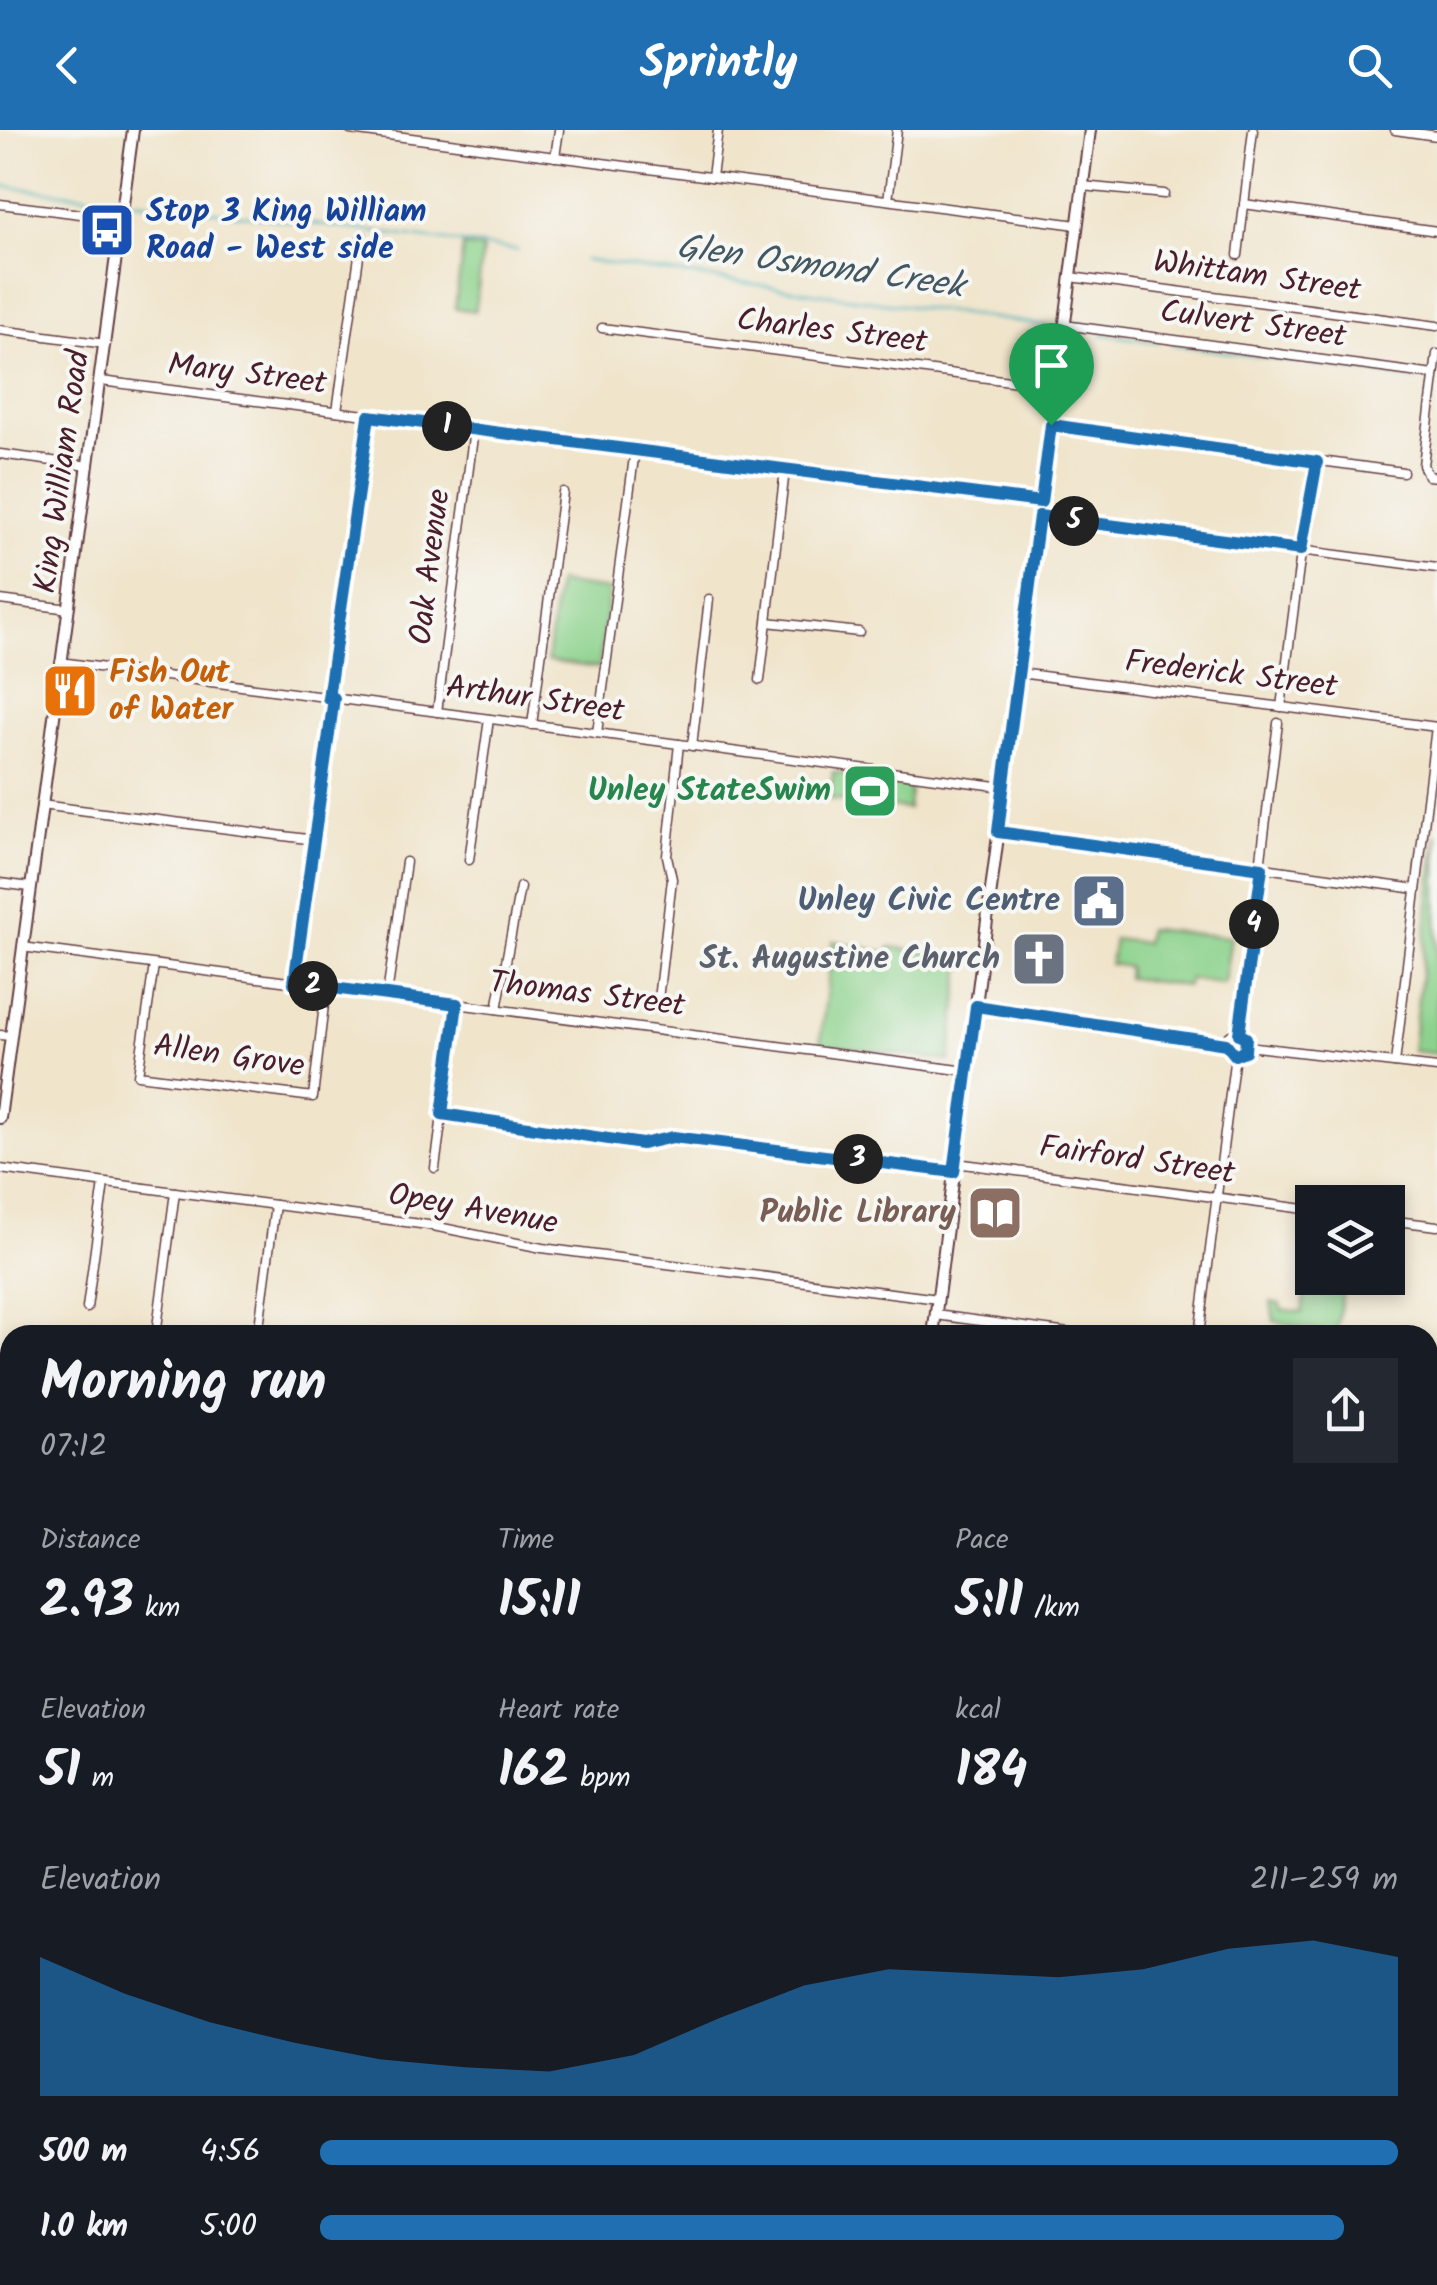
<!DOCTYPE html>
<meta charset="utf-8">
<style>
body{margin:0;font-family:Kalam,sans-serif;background:#242831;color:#f1f3f6;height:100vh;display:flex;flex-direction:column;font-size:38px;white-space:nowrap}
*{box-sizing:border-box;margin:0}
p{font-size:32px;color:#9ea1a6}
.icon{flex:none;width:55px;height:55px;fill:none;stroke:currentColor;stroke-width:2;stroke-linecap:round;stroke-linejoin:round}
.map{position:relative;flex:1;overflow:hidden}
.sheet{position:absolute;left:0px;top:1195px;width:1438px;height:960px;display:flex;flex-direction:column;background:#171b24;border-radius:30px 30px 0 0;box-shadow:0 5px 15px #0003}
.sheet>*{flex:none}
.buttons{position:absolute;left:1295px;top:1055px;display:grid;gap:20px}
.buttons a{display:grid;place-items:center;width:110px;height:110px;border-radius:0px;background:#171b24;box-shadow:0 5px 15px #0003;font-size:50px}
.pin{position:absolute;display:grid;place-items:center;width:85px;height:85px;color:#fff;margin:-102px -42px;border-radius:50% 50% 50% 0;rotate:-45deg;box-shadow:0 0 10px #0007}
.pin .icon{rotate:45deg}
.km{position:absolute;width:50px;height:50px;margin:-25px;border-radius:50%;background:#222;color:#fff;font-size:28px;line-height:50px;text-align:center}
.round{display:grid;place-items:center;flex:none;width:105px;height:105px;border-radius:0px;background:#242831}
.overview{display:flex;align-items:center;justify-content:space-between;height:170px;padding:0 40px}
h1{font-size:55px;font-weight:700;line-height:75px}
.figures{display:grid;grid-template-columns:repeat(3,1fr);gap:15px;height:170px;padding:10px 40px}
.figures div{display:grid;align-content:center}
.figures b{font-size:50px;font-weight:700}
.figures small{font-size:28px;font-weight:400}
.figures p{font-size:28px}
.chart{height:280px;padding:20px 40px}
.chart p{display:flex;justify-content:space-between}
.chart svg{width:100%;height:180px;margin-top:10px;fill:#1f6fb2;opacity:.7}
ul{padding:0 40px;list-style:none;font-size:32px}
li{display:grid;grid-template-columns:160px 120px 1fr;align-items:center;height:75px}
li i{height:25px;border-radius:12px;background:#1f6fb2}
header{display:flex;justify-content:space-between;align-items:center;height:130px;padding:0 40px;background:#1f6fb2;color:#fff;font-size:45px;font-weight:700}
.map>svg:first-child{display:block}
.green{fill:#8cd28c;stroke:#6b785c;stroke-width:2.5}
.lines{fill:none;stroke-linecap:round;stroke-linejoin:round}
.stream{stroke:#3cadb6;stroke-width:2.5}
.street-casing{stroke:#633d43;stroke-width:11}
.secondary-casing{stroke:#633d43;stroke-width:14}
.street{stroke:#fff;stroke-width:8}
.secondary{stroke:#fff;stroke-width:10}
.route-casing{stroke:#fff;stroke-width:20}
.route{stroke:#1f6fb2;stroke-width:12}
.labels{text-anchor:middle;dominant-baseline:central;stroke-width:8;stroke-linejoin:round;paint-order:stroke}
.transit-label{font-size:32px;font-weight:bold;fill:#164399;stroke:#f6f6f2;text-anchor:start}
.street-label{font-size:32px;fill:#4a1f2b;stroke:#f6f6f2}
.food-label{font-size:32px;font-weight:bold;fill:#c56008;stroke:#f6f6f2;text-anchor:start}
.leisure-label{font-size:32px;font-weight:bold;fill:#27864d;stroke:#f6f6f2;text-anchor:end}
.service-label{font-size:32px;font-weight:bold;fill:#4e5e75;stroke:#f6f6f2;text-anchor:end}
.worship-label{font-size:32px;font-weight:bold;fill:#5b616d;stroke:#f6f6f2;text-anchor:end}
.education-label{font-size:32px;font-weight:bold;fill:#785e54;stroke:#f6f6f2;text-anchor:end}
.water-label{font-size:35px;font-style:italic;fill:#445863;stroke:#f6f6f2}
</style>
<header><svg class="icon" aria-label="back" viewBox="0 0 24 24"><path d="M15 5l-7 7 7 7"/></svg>Sprintly<svg class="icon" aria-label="search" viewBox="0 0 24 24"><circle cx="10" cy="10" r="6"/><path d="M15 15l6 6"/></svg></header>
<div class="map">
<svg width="1437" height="2155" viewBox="0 0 1437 2155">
<rect width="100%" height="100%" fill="#f6f6f2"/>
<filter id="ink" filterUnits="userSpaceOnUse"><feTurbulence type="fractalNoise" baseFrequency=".01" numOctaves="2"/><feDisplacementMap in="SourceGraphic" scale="20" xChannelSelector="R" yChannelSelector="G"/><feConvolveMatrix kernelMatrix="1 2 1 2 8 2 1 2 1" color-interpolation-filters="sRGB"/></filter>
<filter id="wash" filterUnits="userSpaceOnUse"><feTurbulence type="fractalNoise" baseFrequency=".0048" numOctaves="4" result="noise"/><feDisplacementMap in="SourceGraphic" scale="40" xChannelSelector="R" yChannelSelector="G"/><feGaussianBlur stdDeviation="2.25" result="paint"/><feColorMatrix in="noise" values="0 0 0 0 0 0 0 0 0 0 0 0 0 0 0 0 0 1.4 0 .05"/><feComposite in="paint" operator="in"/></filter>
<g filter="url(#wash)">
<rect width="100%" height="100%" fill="#f0e4ca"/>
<g class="green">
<path d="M463 116 483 119 475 181 455 178Z"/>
<path d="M557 453 609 460 599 538 547 531Z"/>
<path d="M833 642 911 652 908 679 830 669Z"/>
<path d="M1437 704V924L1412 921Z"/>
<path d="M1148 799 1231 807 1224 854 1189 849 1187 856 1127 848 1128 837 1110 834 1114 809 1145 813Z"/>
<path d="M833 811 889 823 890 817 963 826 950 931 820 914Z"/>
<path d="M1307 1156 1343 1160 1336 1205 1274 1191 1271 1172 1281 1174V1179L1302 1182Z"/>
<path d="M0 2040 10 2042V2145H50L49 2155H0Z"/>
</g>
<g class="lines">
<g class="stream">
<path d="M0 56 105 68"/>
<path d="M132 71 517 120"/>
<path d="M584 130 1049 196"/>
<path d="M1101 204 1159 212"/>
<path d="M1172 214 1295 232"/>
<path d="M1310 234 1417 249"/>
</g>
</g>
</g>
<g filter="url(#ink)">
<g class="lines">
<g class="street-casing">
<g id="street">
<path d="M350 0 1077 95"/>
<path d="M1395 0 1437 6"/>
<path d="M555 27 559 0"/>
<path d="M712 47 718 0"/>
<path d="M1082 56 1164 64"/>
<path d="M888 70 897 0"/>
<path d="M0 74 121 89"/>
<path d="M1244 74 1437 101"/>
<path d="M1238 125 1253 0"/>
<path d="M1071 147 1437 196"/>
<path d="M1064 195 1434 245"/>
<path d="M602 198 1056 257"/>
<path d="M0 200 106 214"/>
<path d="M1437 224 1423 335 1428 346 1437 347"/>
<path d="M101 251 1041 372"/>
<path d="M337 281 362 105"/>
<path d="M1051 295 1403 342"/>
<path d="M0 324 89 336"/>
<path d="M1039 386 1437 438"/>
<path d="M0 470 69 479"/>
<path d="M767 492 859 502"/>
<path d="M60 532 1004 657"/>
<path d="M1019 543 1437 597"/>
<path d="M760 550 785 340"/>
<path d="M328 568 369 286"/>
<path d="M1281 577 1312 338 1317 332"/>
<path d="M437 582 474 299"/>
<path d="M532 595 563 362"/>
<path d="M597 603 635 320"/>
<path d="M692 616 709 469"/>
<path d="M41 675 315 710"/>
<path d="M998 701 1416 759"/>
<path d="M469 730 489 589"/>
<path d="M0 753 30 757"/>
<path d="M22 817 967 941"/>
<path d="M154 835 138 945 313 967 326 858"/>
<path d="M295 853 334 569"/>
<path d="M387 865 406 732"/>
<path d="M976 877 1226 914"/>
<path d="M657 878 672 749 667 726 679 614"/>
<path d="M497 879 520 757"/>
<circle cx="1237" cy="914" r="11"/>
<path d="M1239 904 1278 593"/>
<path d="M0 905 11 906"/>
<path d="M1247 916 1437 938"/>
<path d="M1395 933 1436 597"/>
<path d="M442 984 642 1013 673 1007 954 1042"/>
<path d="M956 1033 1312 1080"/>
<path d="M435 1038 457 874"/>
<path d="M0 1039 428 1095 542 1118 938 1169"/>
<path d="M1388 1090 1437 1096"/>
<path d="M87 1178 104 1053"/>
<path d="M936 1185 1083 1205"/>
<path d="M156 1205 175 1062"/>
<path d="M258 1205 275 1075"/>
<path d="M1199 1205 1235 925"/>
<path d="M1428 1249 1437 1250"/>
<path d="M0 1562 10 1563"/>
<path d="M1428 1616 1437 1538"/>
<path d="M1428 1713 1437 1714"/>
<path d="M0 1763 10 1764"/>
<path d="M0 1864 10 1820"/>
<path d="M1428 2017 1437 2018"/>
<path d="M1201 2145 1282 2155"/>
<path d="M55 2155 56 2145"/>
<path d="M246 2155 247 2145"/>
<path d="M432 2155 433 2145"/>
<path d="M623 2155 624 2145"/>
<path d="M1077 2155 1078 2145"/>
<path d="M1356 2155 1357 2145"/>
</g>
</g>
<g class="secondary-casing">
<g id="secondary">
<path d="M0 988 133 0"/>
<path d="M933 1205 1090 0"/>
<path d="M0 1230 10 1231"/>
<path d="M1428 1404 1437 1407"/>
<path d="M1428 1854 1437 1856"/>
<path d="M0 2031 10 2032"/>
<path d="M811 2155 813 2145"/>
</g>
</g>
<use href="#street" class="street"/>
<use href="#secondary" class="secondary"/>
</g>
</g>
<g class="lines" filter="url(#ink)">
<g class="route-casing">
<path id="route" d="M369 286 1041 372 1051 295 1317 332 1301 420 1039 386 1002 668 998 702 1262 738 1239 904 1246 908 1245 921 1235 925 1226 914 976 876 954 1042 673 1007 642 1014 442 984 457 874 294 853 334 568H328Z"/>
</g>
<use href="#route" class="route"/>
</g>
<defs>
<g id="bus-square" transform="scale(2.875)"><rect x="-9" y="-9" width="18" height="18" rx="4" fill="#1a4fb4" stroke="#f6f6f2"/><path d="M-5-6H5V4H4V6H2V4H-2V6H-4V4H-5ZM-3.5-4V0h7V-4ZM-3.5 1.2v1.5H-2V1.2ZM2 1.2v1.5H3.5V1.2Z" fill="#fff"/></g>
<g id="restaurant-square" transform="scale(2.875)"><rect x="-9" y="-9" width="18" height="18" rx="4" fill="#e8710a" stroke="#f6f6f2"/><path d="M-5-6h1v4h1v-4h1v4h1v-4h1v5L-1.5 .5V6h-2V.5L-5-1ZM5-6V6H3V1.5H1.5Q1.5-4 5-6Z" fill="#fff"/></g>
<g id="stadium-square" transform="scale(2.875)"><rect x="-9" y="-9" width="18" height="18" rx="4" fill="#2e9e5b" stroke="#f6f6f2"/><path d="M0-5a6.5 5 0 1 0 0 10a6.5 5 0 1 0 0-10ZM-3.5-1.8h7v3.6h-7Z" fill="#fff"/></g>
<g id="civic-square" transform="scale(2.875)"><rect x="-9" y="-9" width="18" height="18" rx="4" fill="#5c6f8a" stroke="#f6f6f2"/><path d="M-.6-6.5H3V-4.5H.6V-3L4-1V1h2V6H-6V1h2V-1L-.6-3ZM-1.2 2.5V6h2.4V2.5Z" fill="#fff"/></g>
<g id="church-square" transform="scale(2.875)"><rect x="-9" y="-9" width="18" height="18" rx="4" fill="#6b7280" stroke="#f6f6f2"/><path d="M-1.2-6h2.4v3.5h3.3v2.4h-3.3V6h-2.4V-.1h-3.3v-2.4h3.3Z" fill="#fff"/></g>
<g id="library-square" transform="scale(2.875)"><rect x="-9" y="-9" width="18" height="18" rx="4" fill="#8d6e63" stroke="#f6f6f2"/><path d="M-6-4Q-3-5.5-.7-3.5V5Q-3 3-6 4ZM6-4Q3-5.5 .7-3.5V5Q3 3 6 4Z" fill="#fff"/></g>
</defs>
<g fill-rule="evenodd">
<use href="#bus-square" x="107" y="100"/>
<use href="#restaurant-square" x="70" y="561"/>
<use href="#stadium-square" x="870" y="661"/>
<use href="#civic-square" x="1099" y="771"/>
<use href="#church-square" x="1039" y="829"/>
<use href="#library-square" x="995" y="1083"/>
</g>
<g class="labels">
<g class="transit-label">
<text x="146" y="82">Stop 3 King William<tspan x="146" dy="37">Road - West side</tspan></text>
</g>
<g class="street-label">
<text transform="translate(1257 147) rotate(8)">Whittam Street</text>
<text transform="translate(1253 195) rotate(8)">Culvert Street</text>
<text transform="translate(832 202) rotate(7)">Charles Street</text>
<text transform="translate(247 245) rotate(7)">Mary Street</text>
<text transform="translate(63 342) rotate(-82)">King William Road</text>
<text transform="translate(431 437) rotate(-83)">Oak Avenue</text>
<text transform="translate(1231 545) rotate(7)">Frederick Street</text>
<text transform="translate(535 570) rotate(8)">Arthur Street</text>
<text transform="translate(587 865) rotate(7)">Thomas Street</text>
<text transform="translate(229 927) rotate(8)">Allen Grove</text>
<text transform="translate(1137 1031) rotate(8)">Fairford Street</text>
<text transform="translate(473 1080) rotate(10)">Opey Avenue</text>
</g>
<g class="food-label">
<text x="109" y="543">Fish Out<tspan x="109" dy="37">of Water</tspan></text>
</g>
<g class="leisure-label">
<text x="831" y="661">Unley StateSwim</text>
</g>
<g class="service-label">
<text x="1060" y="771">Unley Civic Centre</text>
</g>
<g class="worship-label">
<text x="1000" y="829">St. Augustine Church</text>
</g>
<g class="education-label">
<text x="956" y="1083">Public Library</text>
</g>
<g class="water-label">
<text transform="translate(820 138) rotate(8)">Glen Osmond Creek</text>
</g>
</g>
</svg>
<div class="buttons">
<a><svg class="icon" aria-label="layers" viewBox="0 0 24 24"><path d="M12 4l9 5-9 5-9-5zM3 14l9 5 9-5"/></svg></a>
</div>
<div class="pin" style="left:1051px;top:295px;background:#1e9e55"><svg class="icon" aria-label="arrive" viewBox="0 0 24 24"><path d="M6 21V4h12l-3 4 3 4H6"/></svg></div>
<b class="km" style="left:447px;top:296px">1</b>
<b class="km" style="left:313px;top:856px">2</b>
<b class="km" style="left:858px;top:1029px">3</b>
<b class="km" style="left:1254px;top:794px">4</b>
<b class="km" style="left:1074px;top:391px">5</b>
<section class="sheet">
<div class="overview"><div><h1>Morning run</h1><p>07:12</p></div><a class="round"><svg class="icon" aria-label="share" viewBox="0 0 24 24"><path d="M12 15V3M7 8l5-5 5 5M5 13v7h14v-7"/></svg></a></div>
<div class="figures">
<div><p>Distance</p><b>2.93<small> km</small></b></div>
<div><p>Time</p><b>15:11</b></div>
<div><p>Pace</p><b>5:11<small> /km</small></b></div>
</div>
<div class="figures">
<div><p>Elevation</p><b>51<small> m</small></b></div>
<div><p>Heart rate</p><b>162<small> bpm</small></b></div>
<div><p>kcal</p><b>184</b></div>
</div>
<div class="chart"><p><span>Elevation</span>211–259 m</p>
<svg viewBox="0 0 160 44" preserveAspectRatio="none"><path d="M0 44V10L10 19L20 26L30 31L40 35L50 37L60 38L70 34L80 25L90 17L100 13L110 14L120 15L130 13L140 8L150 6L160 10V44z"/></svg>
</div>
<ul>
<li><b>500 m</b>4:56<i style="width:100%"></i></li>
<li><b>1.0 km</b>5:00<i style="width:95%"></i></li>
</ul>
</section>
</div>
